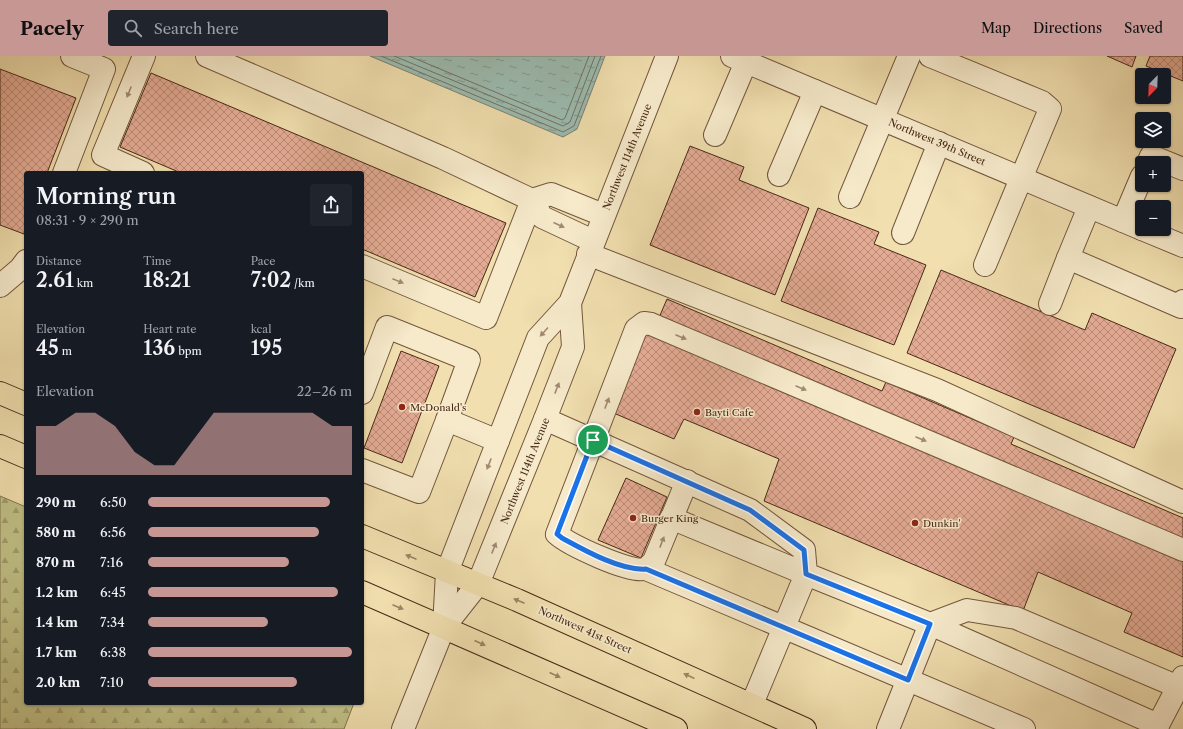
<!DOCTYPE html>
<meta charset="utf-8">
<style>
body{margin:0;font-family:"Libre Caslon Text",serif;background:#20242c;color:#f1f3f6;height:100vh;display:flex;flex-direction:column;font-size:15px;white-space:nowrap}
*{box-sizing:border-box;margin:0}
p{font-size:13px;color:#9ea1a6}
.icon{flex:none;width:22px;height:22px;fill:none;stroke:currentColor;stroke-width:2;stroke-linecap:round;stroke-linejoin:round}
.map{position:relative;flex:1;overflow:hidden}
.details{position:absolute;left:24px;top:115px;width:340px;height:534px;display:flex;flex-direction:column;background:#171b24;border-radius:4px;box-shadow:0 1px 3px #0004}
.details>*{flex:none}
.needle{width:26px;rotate:203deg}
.tools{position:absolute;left:1135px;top:12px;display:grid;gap:8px}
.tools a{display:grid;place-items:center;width:36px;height:36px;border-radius:4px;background:#171b24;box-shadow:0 1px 3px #0004;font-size:20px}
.pin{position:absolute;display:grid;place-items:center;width:34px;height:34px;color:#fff;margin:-17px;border:2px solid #fff;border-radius:50%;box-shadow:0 1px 4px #0007}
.round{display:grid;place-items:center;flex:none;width:42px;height:42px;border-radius:4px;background:#20242c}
.overview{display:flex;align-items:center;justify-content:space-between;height:68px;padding:0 12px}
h1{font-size:22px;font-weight:600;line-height:30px}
.figures{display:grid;grid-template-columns:repeat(3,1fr);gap:6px;height:68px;padding:4px 12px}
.figures div{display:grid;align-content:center}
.figures b{font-size:20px;font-weight:600}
.figures small{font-size:11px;font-weight:400}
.figures p{font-size:11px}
.chart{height:112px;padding:8px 12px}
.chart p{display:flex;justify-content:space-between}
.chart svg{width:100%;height:72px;margin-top:4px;fill:#c59692;opacity:.7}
ul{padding:0 12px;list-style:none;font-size:13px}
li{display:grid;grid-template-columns:64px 48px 1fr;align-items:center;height:30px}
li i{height:10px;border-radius:5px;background:#c59692}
header{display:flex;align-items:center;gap:24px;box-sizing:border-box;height:56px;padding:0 20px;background:#c59692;color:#111}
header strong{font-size:19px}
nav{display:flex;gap:22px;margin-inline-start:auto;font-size:14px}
.search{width:280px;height:36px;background:#20242c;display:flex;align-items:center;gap:10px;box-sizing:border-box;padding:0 14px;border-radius:4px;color:#9ea1a6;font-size:15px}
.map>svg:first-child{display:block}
.forest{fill:url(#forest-firs);stroke:#84744e}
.water{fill:url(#water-ripples);stroke:#7b8173}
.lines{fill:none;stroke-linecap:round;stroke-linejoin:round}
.shore{stroke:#727264;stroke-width:1}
.building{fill:url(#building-cross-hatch);stroke:#492917}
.minor-casing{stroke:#73563d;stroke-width:24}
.major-casing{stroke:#492917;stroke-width:24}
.minor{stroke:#f6eacb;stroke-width:22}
.major{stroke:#f1dfaf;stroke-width:22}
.oneway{fill:#a08a71}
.oneway2{fill:#9d8463}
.route-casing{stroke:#fff;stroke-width:8}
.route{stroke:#1a73e8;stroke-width:5}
.poi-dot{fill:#8f2418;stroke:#f6eacb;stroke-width:1.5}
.labels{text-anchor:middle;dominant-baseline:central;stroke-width:3;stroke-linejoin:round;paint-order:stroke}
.street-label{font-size:10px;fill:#492917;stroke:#f6eacb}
.poi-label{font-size:10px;fill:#492917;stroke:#f6eacb;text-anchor:start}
</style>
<header>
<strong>Pacely</strong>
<div class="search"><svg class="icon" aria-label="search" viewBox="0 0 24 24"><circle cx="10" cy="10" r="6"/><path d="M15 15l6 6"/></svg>Search here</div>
<nav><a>Map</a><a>Directions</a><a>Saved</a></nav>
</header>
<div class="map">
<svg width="1183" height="673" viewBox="0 0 1183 673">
<defs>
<pattern id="forest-firs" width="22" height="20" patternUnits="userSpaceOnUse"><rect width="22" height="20" fill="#c0c086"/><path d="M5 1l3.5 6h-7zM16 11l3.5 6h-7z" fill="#9e9c6d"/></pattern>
<pattern id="water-ripples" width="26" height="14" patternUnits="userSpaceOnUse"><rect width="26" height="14" fill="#9cbcb1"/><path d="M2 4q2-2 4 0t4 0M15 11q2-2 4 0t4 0" fill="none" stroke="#81998f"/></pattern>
<pattern id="building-cross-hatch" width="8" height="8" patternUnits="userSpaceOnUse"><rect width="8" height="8" fill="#e4ab94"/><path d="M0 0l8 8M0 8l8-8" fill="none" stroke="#bb8b78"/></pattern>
</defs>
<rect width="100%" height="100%" fill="#f1dfaf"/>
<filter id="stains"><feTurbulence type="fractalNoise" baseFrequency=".005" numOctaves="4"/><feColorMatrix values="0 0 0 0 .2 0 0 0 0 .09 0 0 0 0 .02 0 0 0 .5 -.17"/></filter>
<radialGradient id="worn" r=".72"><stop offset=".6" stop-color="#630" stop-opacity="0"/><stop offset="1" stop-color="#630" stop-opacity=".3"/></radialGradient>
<path class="forest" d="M0 440 26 451V647H354L344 673H0Z"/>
<path class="water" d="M370 0H605L577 73 563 81Z"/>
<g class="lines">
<g class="shore">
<path d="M381 0 563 76 574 70 601 0"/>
<path d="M394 0 563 70 570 66 595 0"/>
<path d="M409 0 562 64 565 62 589 0"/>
</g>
</g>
<g class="building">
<path d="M1107 0H1136L1132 11Z"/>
<path d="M1150 0H1183V25L1146 10Z"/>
<path d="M0 13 76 42 47 117H26V172L24 178 0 169Z"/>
<path d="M151 17 506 167 475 241 362 193V117H181L120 91Z"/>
<path d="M690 90 744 111 739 124 809 152 775 239 650 189Z"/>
<path d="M818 152 879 176 874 188 926 209 894 289 781 245Z"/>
<path d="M941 214 1085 274 1092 257 1176 293 1134 392 907 297Z"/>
<path d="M667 243 882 335 886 326 1014 381 1011 388 1183 462V601L1124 576 1132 557 1038 516 1023 555 764 445 779 403 684 363 674 383 609 355 644 275 652 278Z"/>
<path d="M401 295 439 310 402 407 364 392Z"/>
<path d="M626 422 667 441 641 502 598 484Z"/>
</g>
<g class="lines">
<g class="minor-casing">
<g id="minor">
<path d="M207 0 443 102 532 144 542 161 593 185"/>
<path d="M732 0 1142 173"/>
<path d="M930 0 1042 46 1050 53 985 209"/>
<path d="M715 79 746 6"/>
<path d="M1148 107 1151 100 1183 113"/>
<path d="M64 117 104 13 72 0"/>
<path d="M143 117 103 99 144 0"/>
<path d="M779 119 815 35"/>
<path d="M850 141 909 0"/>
<path d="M532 144 551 138 603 159"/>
<path d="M1089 151 1068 202 1181 251 1183 245"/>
<path d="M1123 165 1142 120"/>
<path d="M1142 173 1183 190"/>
<path d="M903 177 939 87"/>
<path d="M588 198 937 334 1183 446"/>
<path d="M362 210 486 262 532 144"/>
<path d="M0 230 20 213 26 205"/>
<path d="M1050 248 1068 202"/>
<path d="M362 337 387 271 469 304 447 364"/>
<path d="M545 363 750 454 804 494 806 518 930 568 967 554 1016 562 1183 633"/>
<path d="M362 414 419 436 447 364 498 385"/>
<path d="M687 425 654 505C651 508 648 512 644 513 630 517 569 489 557 478L636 273 644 267 651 268 1183 494"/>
<path d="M671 462 806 518 752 648"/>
<path d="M646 513 1024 673"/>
<path d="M444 571 447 516 538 282 570 247 667 0"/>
<path d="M1158 669 1183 621"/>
<path d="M403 673 444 571 478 528 545 363 573 291 570 247"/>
<path d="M888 673 930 568 1158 669 1156 673"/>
</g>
</g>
<g class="major-casing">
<g id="major">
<path d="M0 337 26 348"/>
<path d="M0 390 26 401"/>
<path d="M362 480 517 544 805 673"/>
<path d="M362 536 676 673"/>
</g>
</g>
<use href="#minor" class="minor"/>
<use href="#major" class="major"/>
</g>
<defs><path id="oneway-solid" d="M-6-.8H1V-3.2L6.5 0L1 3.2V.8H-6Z"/></defs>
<g class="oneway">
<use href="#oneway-solid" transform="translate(129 36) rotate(112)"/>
<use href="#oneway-solid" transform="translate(559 169) rotate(24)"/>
<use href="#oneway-solid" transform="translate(398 225) rotate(22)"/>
<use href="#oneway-solid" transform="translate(544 276) rotate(132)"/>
<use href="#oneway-solid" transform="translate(681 281) rotate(23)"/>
<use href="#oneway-solid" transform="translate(557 332) rotate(-69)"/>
<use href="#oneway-solid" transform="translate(801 332) rotate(23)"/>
<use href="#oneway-solid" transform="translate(607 347) rotate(-69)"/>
<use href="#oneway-solid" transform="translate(921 383) rotate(23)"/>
<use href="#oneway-solid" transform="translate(489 408) rotate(111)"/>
<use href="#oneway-solid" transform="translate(662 486) rotate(-69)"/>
<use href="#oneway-solid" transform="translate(494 492) rotate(-68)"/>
</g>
<g class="oneway2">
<use href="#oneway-solid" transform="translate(411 501) rotate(-157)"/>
<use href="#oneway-solid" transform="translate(519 545) rotate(-157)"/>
<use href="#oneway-solid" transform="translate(398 551) rotate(23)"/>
<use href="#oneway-solid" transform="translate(480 587) rotate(24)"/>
<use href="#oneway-solid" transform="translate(555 619) rotate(24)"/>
<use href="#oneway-solid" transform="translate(689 620) rotate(-156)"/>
</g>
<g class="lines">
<g class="route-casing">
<path id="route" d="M593 384 750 454 804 494 806 518 930 568 908 624 646 513C621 515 584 494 562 482L557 478Z"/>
</g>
<use href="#route" class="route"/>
</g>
<g class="poi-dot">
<circle cx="402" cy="351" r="4"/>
<circle cx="697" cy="356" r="4"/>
<circle cx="633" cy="462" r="4"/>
<circle cx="915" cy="467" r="4"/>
</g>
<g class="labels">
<g class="street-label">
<text transform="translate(937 86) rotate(23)">Northwest 39th Street</text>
<text transform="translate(627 101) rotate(-68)">Northwest 114th Avenue</text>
<text transform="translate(525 415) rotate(-68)">Northwest 114th Avenue</text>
<text transform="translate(585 574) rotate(24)">Northwest 41st Street</text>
</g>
<g class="poi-label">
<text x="410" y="351">McDonald's</text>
<text x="705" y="356">Bayti Cafe</text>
<text x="641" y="462">Burger King</text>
<text x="923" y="467">Dunkin'</text>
</g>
</g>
<rect width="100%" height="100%" filter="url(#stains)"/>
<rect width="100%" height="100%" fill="url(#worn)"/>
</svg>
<div class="tools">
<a><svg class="needle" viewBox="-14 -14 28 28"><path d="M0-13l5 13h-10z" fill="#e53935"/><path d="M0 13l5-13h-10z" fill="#9ea1a6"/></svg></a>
<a><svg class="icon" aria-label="layers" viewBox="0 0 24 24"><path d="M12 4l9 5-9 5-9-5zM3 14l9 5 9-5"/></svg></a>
<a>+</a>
<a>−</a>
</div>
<div class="pin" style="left:593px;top:384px;background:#1e9e55"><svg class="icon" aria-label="arrive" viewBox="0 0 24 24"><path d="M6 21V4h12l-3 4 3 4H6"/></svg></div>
<section class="details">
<div class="overview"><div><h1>Morning run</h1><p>08:31 · 9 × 290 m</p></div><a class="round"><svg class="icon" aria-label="share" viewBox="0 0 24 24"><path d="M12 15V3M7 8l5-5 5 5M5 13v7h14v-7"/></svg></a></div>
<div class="figures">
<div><p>Distance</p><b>2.61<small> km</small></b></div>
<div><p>Time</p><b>18:21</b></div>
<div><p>Pace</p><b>7:02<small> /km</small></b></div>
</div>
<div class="figures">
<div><p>Elevation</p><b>45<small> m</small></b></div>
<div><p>Heart rate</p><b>136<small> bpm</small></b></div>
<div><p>kcal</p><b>195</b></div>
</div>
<div class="chart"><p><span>Elevation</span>22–26 m</p>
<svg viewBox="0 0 160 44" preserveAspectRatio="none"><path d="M0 44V14L10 14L20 6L30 6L40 14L50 30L60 38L70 38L80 22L90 6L100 6L110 6L120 6L130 6L140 6L150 14L160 14V44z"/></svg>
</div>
<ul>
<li><b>290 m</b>6:50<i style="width:89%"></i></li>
<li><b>580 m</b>6:56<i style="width:84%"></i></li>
<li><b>870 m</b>7:16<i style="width:69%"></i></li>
<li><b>1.2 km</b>6:45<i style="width:93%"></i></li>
<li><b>1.4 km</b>7:34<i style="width:59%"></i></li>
<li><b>1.7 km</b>6:38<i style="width:100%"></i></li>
<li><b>2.0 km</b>7:10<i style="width:73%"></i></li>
</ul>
</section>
</div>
